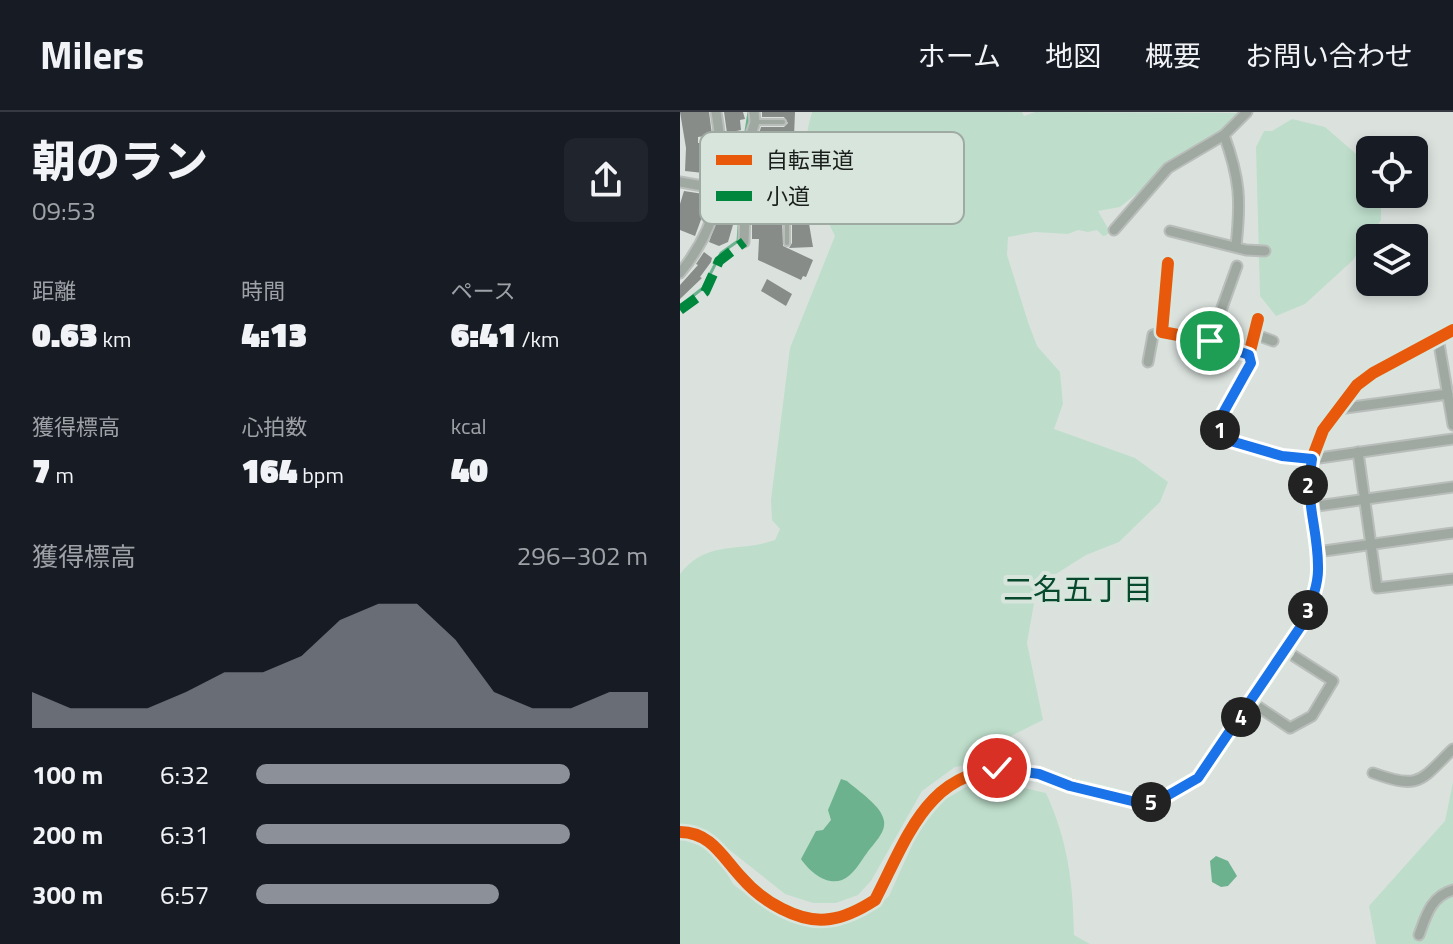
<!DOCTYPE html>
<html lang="ja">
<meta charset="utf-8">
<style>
body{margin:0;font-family:"Titillium Web","Noto Sans JP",sans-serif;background:#20242c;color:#f1f3f6;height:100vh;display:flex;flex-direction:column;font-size:30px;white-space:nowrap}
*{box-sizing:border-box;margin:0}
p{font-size:26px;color:#9ea1a6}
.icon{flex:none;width:44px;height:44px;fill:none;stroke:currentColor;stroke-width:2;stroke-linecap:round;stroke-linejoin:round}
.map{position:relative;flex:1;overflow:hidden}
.side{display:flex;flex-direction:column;background:#171b24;width:680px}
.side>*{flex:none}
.buttons{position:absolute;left:676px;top:24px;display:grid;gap:16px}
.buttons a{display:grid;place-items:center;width:72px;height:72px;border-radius:12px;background:#171b24;box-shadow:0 4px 12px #0003;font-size:40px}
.pin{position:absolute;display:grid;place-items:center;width:68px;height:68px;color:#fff;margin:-34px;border:4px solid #fff;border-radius:50%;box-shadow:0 2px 8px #0007}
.km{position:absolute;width:40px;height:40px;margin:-20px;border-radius:50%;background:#222;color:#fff;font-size:22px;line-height:40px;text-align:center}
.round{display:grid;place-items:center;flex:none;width:84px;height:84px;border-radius:12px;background:#20242c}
.overview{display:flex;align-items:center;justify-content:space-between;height:136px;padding:0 32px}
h1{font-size:44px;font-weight:800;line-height:60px}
.stats{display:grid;grid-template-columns:repeat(3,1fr);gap:12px;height:136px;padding:8px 32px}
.stats div{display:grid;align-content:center}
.stats b{font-size:34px;font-weight:800}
.stats small{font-size:22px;font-weight:400}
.stats p{font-size:22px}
.chart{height:224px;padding:16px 32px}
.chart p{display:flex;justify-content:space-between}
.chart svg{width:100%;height:144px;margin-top:8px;fill:#8c9099;opacity:.7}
ul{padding:0 32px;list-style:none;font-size:26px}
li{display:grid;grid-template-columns:128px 96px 1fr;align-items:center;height:60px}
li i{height:20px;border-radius:10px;background:#8c9099}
header{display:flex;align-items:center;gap:48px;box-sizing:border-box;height:112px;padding:0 40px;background:#171b24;border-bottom:2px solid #363941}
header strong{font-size:38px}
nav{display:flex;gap:44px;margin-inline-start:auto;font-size:28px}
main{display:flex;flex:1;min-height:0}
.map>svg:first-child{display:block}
.green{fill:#bedecb}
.water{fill:#6db28f}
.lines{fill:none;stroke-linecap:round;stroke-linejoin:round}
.stream{stroke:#6db28f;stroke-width:3}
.building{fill:#878c89}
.lane-casing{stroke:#b9bebb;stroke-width:8}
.street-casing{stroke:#b9bebb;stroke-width:13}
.secondary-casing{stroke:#b9bebb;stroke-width:16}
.lane{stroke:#9fa9a2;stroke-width:4}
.street{stroke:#9fa9a2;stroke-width:9}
.secondary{stroke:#9ca8a2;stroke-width:12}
.quiet{stroke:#00873e;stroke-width:10;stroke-dasharray:20 10;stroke-linecap:butt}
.cycleway-casing{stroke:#d8e5dd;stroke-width:17}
.cycleway{stroke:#e8590c;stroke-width:12}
.route-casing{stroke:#fff;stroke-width:16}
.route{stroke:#1a73e8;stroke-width:10}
.labels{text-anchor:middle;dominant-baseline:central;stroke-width:8;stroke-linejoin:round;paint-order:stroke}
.neighbourhood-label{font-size:30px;fill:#07492c;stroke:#d8e5dd}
.key{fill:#d8e5dd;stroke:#9faaa3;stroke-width:2}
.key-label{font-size:22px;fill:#1b1f1c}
</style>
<header>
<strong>Milers</strong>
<nav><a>ホーム</a><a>地図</a><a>概要</a><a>お問い合わせ</a></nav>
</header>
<main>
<section class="side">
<div class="overview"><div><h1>朝のラン</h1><p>09:53</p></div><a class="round"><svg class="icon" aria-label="share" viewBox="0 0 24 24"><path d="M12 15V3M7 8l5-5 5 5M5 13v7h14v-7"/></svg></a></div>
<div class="stats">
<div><p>距離</p><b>0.63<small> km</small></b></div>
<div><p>時間</p><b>4:13</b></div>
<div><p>ペース</p><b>6:41<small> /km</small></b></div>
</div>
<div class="stats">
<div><p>獲得標高</p><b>7<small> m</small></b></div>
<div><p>心拍数</p><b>164<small> bpm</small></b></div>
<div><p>kcal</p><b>40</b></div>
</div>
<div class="chart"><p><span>獲得標高</span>296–302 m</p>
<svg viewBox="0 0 160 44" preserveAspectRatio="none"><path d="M0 44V33L10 38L20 38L30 38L40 33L50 27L60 27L70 22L80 11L90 6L100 6L110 17L120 33L130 38L140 38L150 33L160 33V44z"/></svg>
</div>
<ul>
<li><b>100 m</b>6:32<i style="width:80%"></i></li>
<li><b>200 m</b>6:31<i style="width:80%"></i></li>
<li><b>300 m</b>6:57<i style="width:62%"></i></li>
</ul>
</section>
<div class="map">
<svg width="773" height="832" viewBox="0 0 773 832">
<rect width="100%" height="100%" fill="#dbe2de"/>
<g class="green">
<path d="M132 0H342L344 4 355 0 561 1 541 21 503 40 482 54 465 75 440 95 418 99 429 118 427 123 423 124 417 118 408 120 398 118 388 122 355 120 328 125 327 143 348 210 357 234 380 260 383 292 374 317 455 346 488 370 480 390 439 430 406 443 357 474 347 531 363 608 331 624 299 628 298 651 275 655 242 679 191 769 178 783 156 791H133L105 782 37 728 0 714V462C27 427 59 441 95 428L100 417 92 408 91 388 110 236 155 124C133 76 116 54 132 0Z"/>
<path d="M612 7 645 15 690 54V82H701V108L673 148 625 192 596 204 580 184 576 35 584 19H592Z"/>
<path d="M302 666 366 681C388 729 393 771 394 823L410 832H0V727L21 734 40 749 53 772 72 787 117 809 144 815 185 804 209 784 239 718 264 688Z"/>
<path d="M773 670V832H696L689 794 765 709Z"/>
</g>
<g class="water">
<path d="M161 667 167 669C178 679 202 694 204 709 206 721 193 732 187 741 180 750 173 764 162 768 146 774 129 759 121 747L136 719 143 718 151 708 148 698Z"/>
<path d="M536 744 548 749 557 764 548 774 541 775 532 770 530 749Z"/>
</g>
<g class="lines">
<g class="stream">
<path d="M64 32 69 0"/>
<path d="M0 194 23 176 41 141 58 129 62 72"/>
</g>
</g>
<g class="building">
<path d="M0 0H29L32 23 18 25V31H32L33 62 5 59 6 36Z"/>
<path d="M44 0H63L65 7 60 8 61 18 47 21Z"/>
<path d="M82 0H115L114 25H106V38L119 39 121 74 128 76 127 100 133 135 109 136 112 131V99L109 95H102V88L73 89 75 60H106L111 56 108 50H97V46H75V35L81 15H104L108 11 104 5H82Z"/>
<path d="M47 31H57V78L52 105 55 106 48 130 39 134 29 130 45 86Z"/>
<path d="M4 79 30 83 15 124 0 118V92Z"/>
<path d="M72 103 102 105 103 134 133 148 126 165 123 164 121 168 78 148 79 127H72Z"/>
<path d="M24 140 32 146 31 150 20 165 22 166 0 187V173L18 153 16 152Z"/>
<path d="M87 167 112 182 106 194 81 179Z"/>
</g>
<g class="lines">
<g class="lane-casing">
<g id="lane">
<path d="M77 10H103"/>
<path d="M67 55H106"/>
<path d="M67 98 107 100V131"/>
</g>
</g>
<g class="street-casing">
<g id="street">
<path d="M0 70 39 77"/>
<path d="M434 118 488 56 544 23"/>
<path d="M490 119 566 138 585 139"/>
<path d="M64 130 67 35 75 10 74 0"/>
<path d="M556 134C561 88 560 67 544 23L567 0"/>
<path d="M488 151 482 220 530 229 569 243 578 207"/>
<path d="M0 161C41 111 47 62 36 0"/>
<path d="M574 222 593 229"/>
<path d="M758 226 773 313"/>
<path d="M530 229 557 154"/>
<path d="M569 243 571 251 537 312 544 327 602 344 632 347 773 327"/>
<path d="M468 250 473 223 482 220"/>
<path d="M658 297 768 282"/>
<path d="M678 340 697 476 773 467"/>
<path d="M630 395 773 375"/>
<path d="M637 440 773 421"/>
<path d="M571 590 610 616 632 604 653 569 606 539"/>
<path d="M693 661C740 678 740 669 773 637"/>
<path d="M739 823C746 804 751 784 773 778"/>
</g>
</g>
<g class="secondary-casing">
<path id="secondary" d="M0 720C31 720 43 746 62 766 81 788 119 812 150 807 166 805 181 797 195 788 228 724 249 653 335 657L460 691 485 685 518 666 606 539 632 489 639 456 628 367 632 347 643 318 677 273 693 261 773 218"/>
</g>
<use href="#lane" class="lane"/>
<use href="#street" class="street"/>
<use href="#secondary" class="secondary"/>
<path class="quiet" d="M0 198 25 180 39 149 64 130"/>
<g class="cycleway-casing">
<g id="cycleway">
<path d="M488 151 482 220 530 229 569 243 578 207"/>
<path d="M0 720C31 720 43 746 62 766 81 788 119 812 150 807 166 805 181 797 195 788 228 724 249 653 335 657L460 691 485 685 518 666 606 539 632 489 639 456 628 367 632 347 643 318 677 273 693 261 773 218"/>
</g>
</g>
<use href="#cycleway" class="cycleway"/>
</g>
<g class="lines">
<g class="route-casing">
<path id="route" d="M317 656 359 662 390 674 460 691 485 685 518 666 621 514C629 495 639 475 638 454 638 415 624 390 632 347L602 344 544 327 537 312 571 251 569 243 530 229"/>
</g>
<use href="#route" class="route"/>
</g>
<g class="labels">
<g class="neighbourhood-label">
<text x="398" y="477">二名五丁目</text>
</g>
</g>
<rect x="20" y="20" width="264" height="92" rx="12" class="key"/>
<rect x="36" y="43" width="36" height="10" fill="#e8590c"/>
<rect x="36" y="79" width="36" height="10" fill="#00873e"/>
<g class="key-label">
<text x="86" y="56">自転車道</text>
<text x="86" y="92">小道</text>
</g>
</svg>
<div class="buttons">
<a><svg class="icon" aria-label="locate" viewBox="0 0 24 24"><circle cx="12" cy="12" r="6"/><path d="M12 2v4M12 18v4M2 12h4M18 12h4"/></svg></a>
<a><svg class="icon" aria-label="layers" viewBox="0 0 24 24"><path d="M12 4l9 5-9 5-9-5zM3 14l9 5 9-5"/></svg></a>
</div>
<div class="pin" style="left:530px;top:229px;background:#1e9e55"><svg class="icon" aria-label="arrive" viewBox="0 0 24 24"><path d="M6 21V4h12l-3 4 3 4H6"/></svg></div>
<div class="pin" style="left:317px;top:656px;background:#d93025"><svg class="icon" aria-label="check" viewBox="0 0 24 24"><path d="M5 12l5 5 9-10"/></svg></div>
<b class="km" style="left:540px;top:318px">1</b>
<b class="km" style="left:628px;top:373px">2</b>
<b class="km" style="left:628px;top:498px">3</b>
<b class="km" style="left:561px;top:605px">4</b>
<b class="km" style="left:471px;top:690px">5</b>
</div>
</main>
